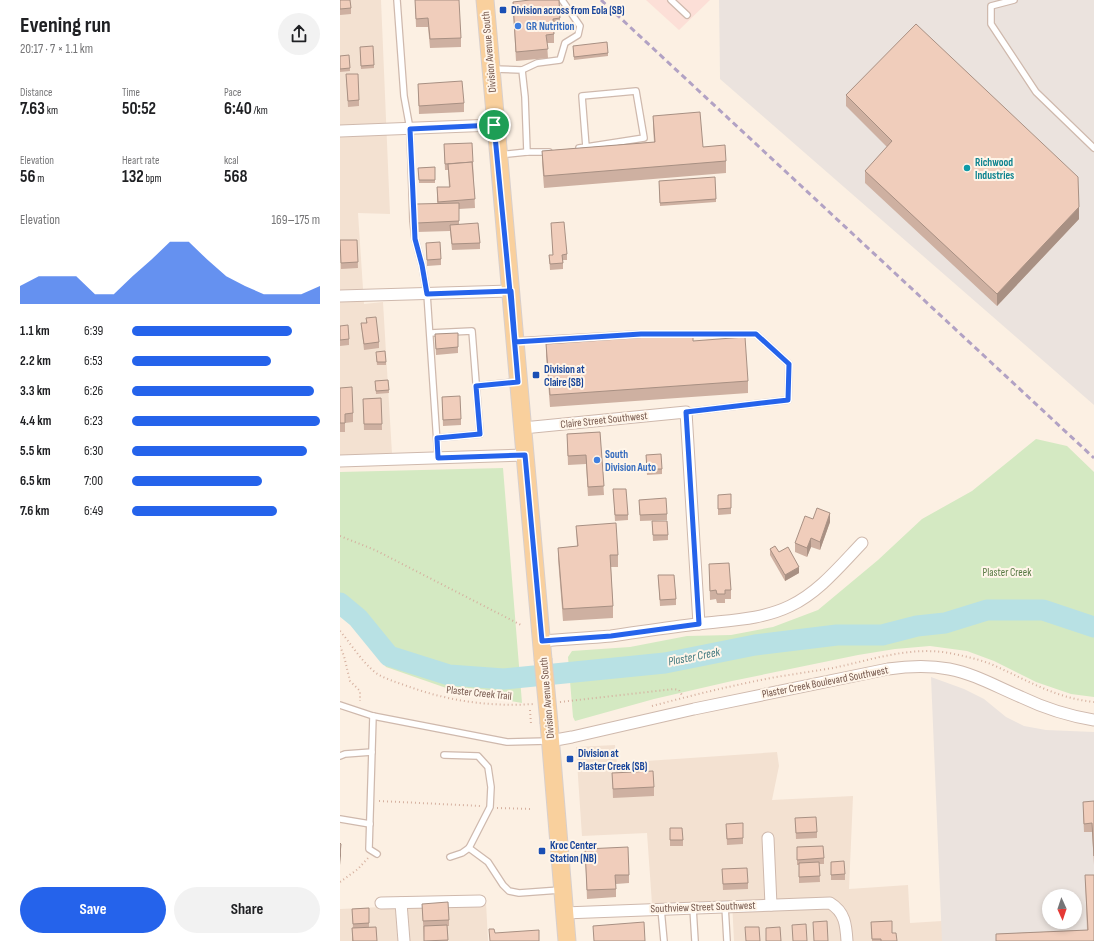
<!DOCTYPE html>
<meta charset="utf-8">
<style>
body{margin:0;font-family:"Sofia Sans Condensed",sans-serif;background:#f2f2f2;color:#202124;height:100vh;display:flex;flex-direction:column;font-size:15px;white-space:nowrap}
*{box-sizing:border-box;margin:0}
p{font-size:13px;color:#757577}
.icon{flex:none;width:22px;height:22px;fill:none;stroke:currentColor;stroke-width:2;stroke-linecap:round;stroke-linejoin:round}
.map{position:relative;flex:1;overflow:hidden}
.sheet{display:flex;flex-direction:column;background:#fff;width:340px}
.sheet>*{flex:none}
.needle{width:26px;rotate:177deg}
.tools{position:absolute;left:702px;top:889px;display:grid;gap:8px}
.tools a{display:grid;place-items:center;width:40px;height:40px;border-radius:50%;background:#fff;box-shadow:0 2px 6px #0003;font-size:20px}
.pin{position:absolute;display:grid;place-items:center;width:34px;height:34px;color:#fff;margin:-17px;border:2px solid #fff;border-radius:50%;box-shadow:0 1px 4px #0007}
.round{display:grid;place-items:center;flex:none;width:42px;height:42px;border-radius:21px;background:#f2f2f2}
.headline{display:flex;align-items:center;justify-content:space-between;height:68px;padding:0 20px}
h1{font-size:22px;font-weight:700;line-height:30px}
.figures{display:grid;grid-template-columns:repeat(3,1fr);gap:6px;height:68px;padding:4px 20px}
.figures div{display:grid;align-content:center}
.figures b{font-size:17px;font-weight:700}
.figures small{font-size:11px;font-weight:400}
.figures p{font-size:11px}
.chart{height:112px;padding:8px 20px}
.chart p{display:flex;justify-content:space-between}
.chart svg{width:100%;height:72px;margin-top:4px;fill:#2563eb;opacity:.7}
.primary-button{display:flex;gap:8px;margin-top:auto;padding:8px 20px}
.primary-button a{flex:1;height:46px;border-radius:24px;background:#2563eb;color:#fff;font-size:16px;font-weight:700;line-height:46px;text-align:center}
.primary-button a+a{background:#f2f2f2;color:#202124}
ul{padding:0 20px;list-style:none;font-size:13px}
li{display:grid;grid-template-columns:64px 48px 1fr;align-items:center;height:30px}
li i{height:10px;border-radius:5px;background:#2563eb}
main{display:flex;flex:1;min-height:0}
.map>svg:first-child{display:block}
.residential{fill:#f3e1d1}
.commercial{fill:#fcdfd7}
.industrial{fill:#ebe3de;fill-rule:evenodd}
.green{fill:#d4e9c2}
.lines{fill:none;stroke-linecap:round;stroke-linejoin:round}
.river{stroke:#b8e1e4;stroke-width:21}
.service-casing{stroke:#cfb9ad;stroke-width:8}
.minor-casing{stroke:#cfb9ad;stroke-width:13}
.primary-casing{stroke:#d8cfcc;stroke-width:19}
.path{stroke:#d5b09f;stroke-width:2;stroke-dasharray:1 3;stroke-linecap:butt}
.service{stroke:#fff;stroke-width:5.5}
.minor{stroke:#fff;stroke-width:11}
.primary{stroke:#f9d09d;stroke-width:17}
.rail{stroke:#b2a2c4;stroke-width:3;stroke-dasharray:6 4;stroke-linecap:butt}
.primary-bridge-casing{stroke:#d8cfcc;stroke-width:19;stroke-linecap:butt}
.primary-bridge{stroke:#f9d09d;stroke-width:17}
.wall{fill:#ceb0a1}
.shaded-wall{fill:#a89083}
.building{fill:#f0cdbb;stroke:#a89083}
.route-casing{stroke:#fff;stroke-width:8}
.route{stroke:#2563eb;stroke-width:5}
.transit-dot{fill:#1a4fb4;stroke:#fff5e9;stroke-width:1.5}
.shop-dot{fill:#3f7fe0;stroke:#fff5e9;stroke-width:1.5}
.culture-dot{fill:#0f9aa8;stroke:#fff5e9;stroke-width:1.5}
.labels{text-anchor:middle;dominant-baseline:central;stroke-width:4;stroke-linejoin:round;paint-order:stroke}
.transit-label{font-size:11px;font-weight:bold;fill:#164399;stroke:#fff5e9;text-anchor:start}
.shop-label{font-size:11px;font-weight:bold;fill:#366cbe;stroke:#fff5e9;text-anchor:start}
.street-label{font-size:11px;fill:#73554a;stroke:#fff5e9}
.culture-label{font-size:11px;font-weight:bold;fill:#0d838f;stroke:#fff5e9;text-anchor:start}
.park-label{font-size:11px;fill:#567842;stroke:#fff5e9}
.water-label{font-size:12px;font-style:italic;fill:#41797f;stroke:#fff5e9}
</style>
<main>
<section class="sheet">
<div class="headline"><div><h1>Evening run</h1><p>20:17 · 7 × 1.1 km</p></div><a class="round"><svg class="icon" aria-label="share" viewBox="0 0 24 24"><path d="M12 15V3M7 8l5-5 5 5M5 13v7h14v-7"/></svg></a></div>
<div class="figures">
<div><p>Distance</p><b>7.63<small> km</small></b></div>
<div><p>Time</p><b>50:52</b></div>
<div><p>Pace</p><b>6:40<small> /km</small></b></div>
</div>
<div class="figures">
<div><p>Elevation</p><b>56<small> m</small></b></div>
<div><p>Heart rate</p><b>132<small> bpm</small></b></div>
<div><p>kcal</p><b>568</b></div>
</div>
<div class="chart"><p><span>Elevation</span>169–175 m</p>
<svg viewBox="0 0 160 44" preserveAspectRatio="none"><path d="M0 44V33L10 27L20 27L30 27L40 38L50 38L60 27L70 17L80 6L90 6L100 17L110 27L120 33L130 38L140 38L150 38L160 33V44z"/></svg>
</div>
<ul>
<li><b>1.1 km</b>6:39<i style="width:85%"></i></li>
<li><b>2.2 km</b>6:53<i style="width:74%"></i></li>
<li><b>3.3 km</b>6:26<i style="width:97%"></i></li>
<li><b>4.4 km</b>6:23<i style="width:100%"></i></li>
<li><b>5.5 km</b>6:30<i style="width:93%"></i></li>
<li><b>6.5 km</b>7:00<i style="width:69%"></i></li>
<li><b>7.6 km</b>6:49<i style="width:77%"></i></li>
</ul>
<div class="primary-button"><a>Save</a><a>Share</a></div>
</section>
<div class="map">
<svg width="754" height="941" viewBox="0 0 754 941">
<rect width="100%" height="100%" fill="#fcf0e3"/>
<g class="residential">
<path d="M0 0H41L50 214 18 213 24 304 43 302 52 454 0 455Z"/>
<path d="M275 745 277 763 437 752 439 766 432 800 513 796 509 889 568 885 570 923 602 921V941H394L392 901 312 904 307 833 242 836 236 747Z"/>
<path d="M146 902 148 941H0V909Z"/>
</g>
<path class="commercial" d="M306 0H370L339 30Z"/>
<g class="industrial">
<path d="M379 0H754V405L380 79Z"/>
<path d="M591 677 624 689 644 699 666 717 684 726 706 730 754 732V941H602ZM709 896H735V922H709Z"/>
</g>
<g class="green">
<path d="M696 439 727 446 754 472V697L731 694 696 682 654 661 627 651 590 646 555 649 518 655 392 681 314 699 235 721 233 717 228 657 232 651 290 647 347 636 391 635 433 627 478 610 538 560 582 519 632 491Z"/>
<path d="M163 468 182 703 112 690 46 667 7 620 0 616V472Z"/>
</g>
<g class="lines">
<path class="river" d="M0 603 18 618 49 656 109 675 164 679 325 663 415 645 497 635H542L577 626 605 623 647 610H703L754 627"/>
<g class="service-casing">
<g id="service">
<path d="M57 0 64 96 70 129 73 221 75 239 82 265 87 294 98 458"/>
<path d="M331 0 347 15"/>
<path d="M674 0 651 6V24L696 92 754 148"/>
<path d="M153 69 182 70 185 97 187 152"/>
<path d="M182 70 197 63 220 60 225 43 238 35 240 26 222 0"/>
<path d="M239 148 246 147 304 138 296 91 242 96 246 147"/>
<path d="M159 155 187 152H209"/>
<path d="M90 333 132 331 140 434 97 438"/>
<path d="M177 341 301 334H416L449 364 448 400 346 412"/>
<path d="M136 386 176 382"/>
<path d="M0 705 33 716 167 742 208 741"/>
<path d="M33 716 29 849 37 854"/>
<path d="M104 755 138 756 148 767 151 787 150 807 129 848 122 853 110 857"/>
<path d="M0 756 5 754 32 752"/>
<path d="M0 819 30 824"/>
<path d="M129 848 148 862 163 885 169 891 179 893 220 890"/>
<path d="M385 906 387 941"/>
<path d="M353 908 355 941"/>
<path d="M321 909 324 941"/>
</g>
</g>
<g class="minor-casing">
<g id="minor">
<path d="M0 131 154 125"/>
<path d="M0 296 171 291"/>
<path d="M183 428 346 412 359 624"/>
<path d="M0 461 185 455"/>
<path d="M202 641C225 639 248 638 271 636 300 632 329 627 358 624 389 620 421 620 450 606 479 592 500 566 522 543"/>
<path d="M210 741 232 737 354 709 548 669C569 666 588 665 609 669 635 674 657 687 681 697 704 708 729 716 754 720"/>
<path d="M428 838 431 905"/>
<path d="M41 903 140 901"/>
<path d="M61 903 64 941"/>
<path d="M224 913 490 903C505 912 506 925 507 941"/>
</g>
</g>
<g class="primary-casing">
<g id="primary">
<path d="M145 0C163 220 185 439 203 659"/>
<path d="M209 723 227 941"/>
</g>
</g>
<g class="path">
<path d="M0 536 35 550 181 625"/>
<path d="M0 631C12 645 21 661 36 673 45 679 56 682 67 686 108 701 150 707 194 704"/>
<path d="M0 646 4 656 10 681 20 691V701"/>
<path d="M220 702 334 689 339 690 343 697"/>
<path d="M312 706C353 695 394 685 436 677 455 674 474 671 493 668 531 660 570 646 609 653 624 656 639 659 653 665 687 680 715 698 754 702"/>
<path d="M190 710 191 724"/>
<path d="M39 801 141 806"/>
<path d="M157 808 192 809"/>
<path d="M0 882 18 869 28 858"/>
</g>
<use href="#service" class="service"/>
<use href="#minor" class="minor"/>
<use href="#primary" class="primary"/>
<path class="rail" d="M261 0 754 458"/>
<g class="primary-bridge-casing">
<path id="primary-bridge" d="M203 659 209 723"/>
</g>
<use href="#primary-bridge" class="primary-bridge"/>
</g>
<g class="wall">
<path d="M0 0 11 8V14L0 15Z"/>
<path d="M75 0 121 38V47L90 48 88 27H76Z"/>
<path d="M173 2 220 18V27L214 28V43H207L208 58 176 61 173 10Z"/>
<path d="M233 46 268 53V56L234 60Z"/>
<path d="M20 50 34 65V68L21 69Z"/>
<path d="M9 55 10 71 0 72V56Z"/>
<path d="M6 74 19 100V106L8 107Z"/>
<path d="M78 84 124 103V112L79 114Z"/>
<path d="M506 95 739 219 657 306 525 183V171L547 147 506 106Z"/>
<path d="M313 116 386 161V173L204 188 202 162V151L314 142 313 127Z"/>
<path d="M104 144 133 162 135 208 119 209V224L140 243V249L112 250 110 231 77 232 76 204H97V187H109L108 170H105Z"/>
<path d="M95 167V183H79L78 168Z"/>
<path d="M319 184 376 199V202L320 206Z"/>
<path d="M211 223 227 254V260H223V269L210 270 209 255H213Z"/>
<path d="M0 240H17L18 268 1 269Z"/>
<path d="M86 243 101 259V265L87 266Z"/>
<path d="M26 318 39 342V348L24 350 21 323H26Z"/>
<path d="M0 326 9 339V345L0 346Z"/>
<path d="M95 334 118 347V353L96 355Z"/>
<path d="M353 341 408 381V393L210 407 206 356V344Z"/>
<path d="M36 355 46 362V365H37Z"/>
<path d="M48 380 49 393 36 394 35 381Z"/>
<path d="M0 388 13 413V422L5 423V432H0Z"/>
<path d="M102 397 121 419V425L103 426Z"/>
<path d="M41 398 42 430H24L23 399Z"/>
<path d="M260 432 264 495 248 496 246 464 228 465 227 434Z"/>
<path d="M306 455 322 469V474L307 475Z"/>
<path d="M273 489 288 515V520L275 521Z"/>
<path d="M378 495 391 508V514L378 515Z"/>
<path d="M299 500 327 514V520L300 521Z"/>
<path d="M473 519 490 522 480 550 471 547 467 557 455 552V543Z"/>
<path d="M312 522 328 535V540L313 541Z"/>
<path d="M236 526 278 555V567H271L273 606V618L223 621 218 559V548L237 546Z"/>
<path d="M430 549 439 552 459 573 445 581 430 555Z"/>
<path d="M369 564 391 590V599H385V603H377L376 599 370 600Z"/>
<path d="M318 575 336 599V605L320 606Z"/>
<path d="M272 773 314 787V796L273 798Z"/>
<path d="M754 801V865L752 832H744L743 811Z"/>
<path d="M455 818 477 832V838L456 839Z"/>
<path d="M386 824 403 838V844L387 845Z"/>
<path d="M330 828 343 840V846H330Z"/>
<path d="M457 847 484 858V864H479L480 882 459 883V865H457Z"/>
<path d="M245 849 289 875V883L276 884V897L247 899Z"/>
<path d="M491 862 505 874V880H491Z"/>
<path d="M382 869 408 883V889L383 890Z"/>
<path d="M745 875 754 941H656V934L747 930Z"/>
<path d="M82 904 109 920V926H107L108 941H84Z"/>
<path d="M29 908V927H36L37 941H12V928H13L12 909Z"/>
<path d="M531 922 552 933 557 941H532Z"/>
</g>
<g class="shaded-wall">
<path d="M739 207V219L657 306V294Z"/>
<path d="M490 513V522L480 550V542Z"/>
<path d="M471 538V547L467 557V548Z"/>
<path d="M459 567V573L445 581V575Z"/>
<path d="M1 844V856L0 865V854Z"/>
</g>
<g class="building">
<path d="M0 0H10L11 8 0 9Z"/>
<path d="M75 0H119L121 38 90 39 88 18 76 19Z"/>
<path d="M190 0H219L220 18 213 19 214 34 206 35 208 49 176 52 173 2Z"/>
<path d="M576 24 738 177 739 207 657 294 525 171 552 141 506 95Z"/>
<path d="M267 42 268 53 234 57 233 46Z"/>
<path d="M33 46 34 65 21 66 20 47Z"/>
<path d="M9 55 10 68 0 69V56Z"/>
<path d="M6 74H18L19 100 8 101Z"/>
<path d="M122 81 124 103 79 106 78 84Z"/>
<path d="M360 112 363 147 385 145 386 161 204 176 202 151 315 142 313 116Z"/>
<path d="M132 143 133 162 105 164 104 144Z"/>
<path d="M132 162 135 199 98 202 97 187H110L108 164Z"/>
<path d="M95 167V180H79L78 168Z"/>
<path d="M375 177 376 199 320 203 319 181Z"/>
<path d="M119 203V221L77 223 76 204Z"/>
<path d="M224 222 227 254 222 255 223 263 210 264 209 255H213L211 223Z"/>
<path d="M138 223 140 243 112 244 110 225Z"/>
<path d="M0 240H17L18 262 1 263Z"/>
<path d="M100 242 101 259 87 260 86 243Z"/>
<path d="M36 317 39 342 24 344 21 323H27L26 318Z"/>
<path d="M8 325 9 339 0 340V326Z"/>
<path d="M118 333V347L96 349 95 334Z"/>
<path d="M353 334V341L405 337 408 381 210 395 206 344Z"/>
<path d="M45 351 46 362H37L36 352Z"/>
<path d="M48 380 49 390 36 391 35 381Z"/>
<path d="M12 387 13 413 5 414V423H0V388Z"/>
<path d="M120 396 121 419 103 420 102 397Z"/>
<path d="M41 398 42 424H24L23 399Z"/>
<path d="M260 432 264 486 248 487 246 455 228 456 227 434Z"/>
<path d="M321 454 322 469H307L306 455Z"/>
<path d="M273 489H286L288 515H275Z"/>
<path d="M391 494V508L378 509V495Z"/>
<path d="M326 498 327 514 300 515 299 500Z"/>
<path d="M477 508 490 513 480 542 471 538 467 548 455 543 465 516 473 519Z"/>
<path d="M312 521H327L328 535H313Z"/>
<path d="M276 523 278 555H270L273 606 223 609 218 548 238 546 236 526Z"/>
<path d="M435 546 439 552 448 547 459 567 445 575 430 549Z"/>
<path d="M389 563 391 590H385V594H377L376 590 370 591 369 564Z"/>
<path d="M318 575H334L336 599 320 600Z"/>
<path d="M313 771 314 787 273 789 272 773Z"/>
<path d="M754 801V856L752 823 744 824 743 802Z"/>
<path d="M476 817 477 832 456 833 455 818Z"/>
<path d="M403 823V838L387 839 386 824Z"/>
<path d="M330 828H342L343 840H330Z"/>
<path d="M0 843 1 844 0 854Z"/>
<path d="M483 846 484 858 457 860V847Z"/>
<path d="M288 847 289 875H275L276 889 247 890 245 849Z"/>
<path d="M504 861 505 874 491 875V862Z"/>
<path d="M479 862 480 876 459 877V863Z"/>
<path d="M407 868 408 883 383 884 382 869Z"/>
<path d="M745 875H754V941H656V934L748 930Z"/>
<path d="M108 902 109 920 83 921 82 904Z"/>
<path d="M29 908V923L13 924 12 909Z"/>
<path d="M487 921 488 941H474L473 922Z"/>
<path d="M552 921V933H556L557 941H541V939H532L531 922Z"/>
<path d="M304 922 305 941H254L253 926Z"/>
<path d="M466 924 467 941H453L452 925Z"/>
<path d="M107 925 108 940 84 941V926Z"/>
<path d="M36 927 37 941H13L12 928Z"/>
<path d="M405 927H419L420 941H406Z"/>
<path d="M440 927 441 941H426V928Z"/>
<path d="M149 929H154L155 933 199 930V941H150Z"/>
</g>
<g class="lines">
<g class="route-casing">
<path id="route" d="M154 125C162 211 171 296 178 382L136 386 140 434 97 438 98 458 185 455 202 641 271 636 359 624 346 412 448 400 449 364 416 334H301L175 342 171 291 87 294 82 265 75 239 70 129 154 125"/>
</g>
<use href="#route" class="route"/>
</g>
<g class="transit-dot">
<rect x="159" y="6" width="8" height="8" rx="2"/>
<rect x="192" y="371" width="8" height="8" rx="2"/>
<rect x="226" y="755" width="8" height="8" rx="2"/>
<rect x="198" y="847" width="8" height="8" rx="2"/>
</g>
<g class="shop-dot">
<circle cx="178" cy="26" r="4"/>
<circle cx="257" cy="460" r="4"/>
</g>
<circle class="culture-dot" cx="627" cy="168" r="4"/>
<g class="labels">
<g class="transit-label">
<text x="171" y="10">Division across from Eola (SB)</text>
<text x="204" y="369">Division at<tspan x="204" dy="13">Claire (SB)</tspan></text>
<text x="238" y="753">Division at<tspan x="238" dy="13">Plaster Creek (SB)</tspan></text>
<text x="210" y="845">Kroc Center<tspan x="210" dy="13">Station (NB)</tspan></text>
</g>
<g class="shop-label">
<text x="186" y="26">GR Nutrition</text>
<text x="265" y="454">South<tspan x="265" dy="13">Division Auto</tspan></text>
</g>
<g class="street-label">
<text transform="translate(149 52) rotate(-95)">Division Avenue South</text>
<text transform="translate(264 420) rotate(-6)">Claire Street Southwest</text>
<text transform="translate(485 682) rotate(-11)">Plaster Creek Boulevard Southwest</text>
<text transform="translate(139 693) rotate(6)">Plaster Creek Trail</text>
<text transform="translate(207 698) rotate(-95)">Division Avenue South</text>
<text transform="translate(363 907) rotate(-2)">Southview Street Southwest</text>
</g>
<g class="culture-label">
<text x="635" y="162">Richwood<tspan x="635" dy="13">Industries</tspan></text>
</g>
<g class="park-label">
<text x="667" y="572">Plaster Creek</text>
</g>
<g class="water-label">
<text transform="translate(354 657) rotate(-11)">Plaster Creek</text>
</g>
</g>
</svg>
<div class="tools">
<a><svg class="needle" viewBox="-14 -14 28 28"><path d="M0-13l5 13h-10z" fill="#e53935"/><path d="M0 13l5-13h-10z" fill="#757577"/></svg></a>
</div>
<div class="pin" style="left:154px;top:125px;background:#1e9e55"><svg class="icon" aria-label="arrive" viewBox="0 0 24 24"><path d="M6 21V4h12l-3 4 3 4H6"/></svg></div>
</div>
</main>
